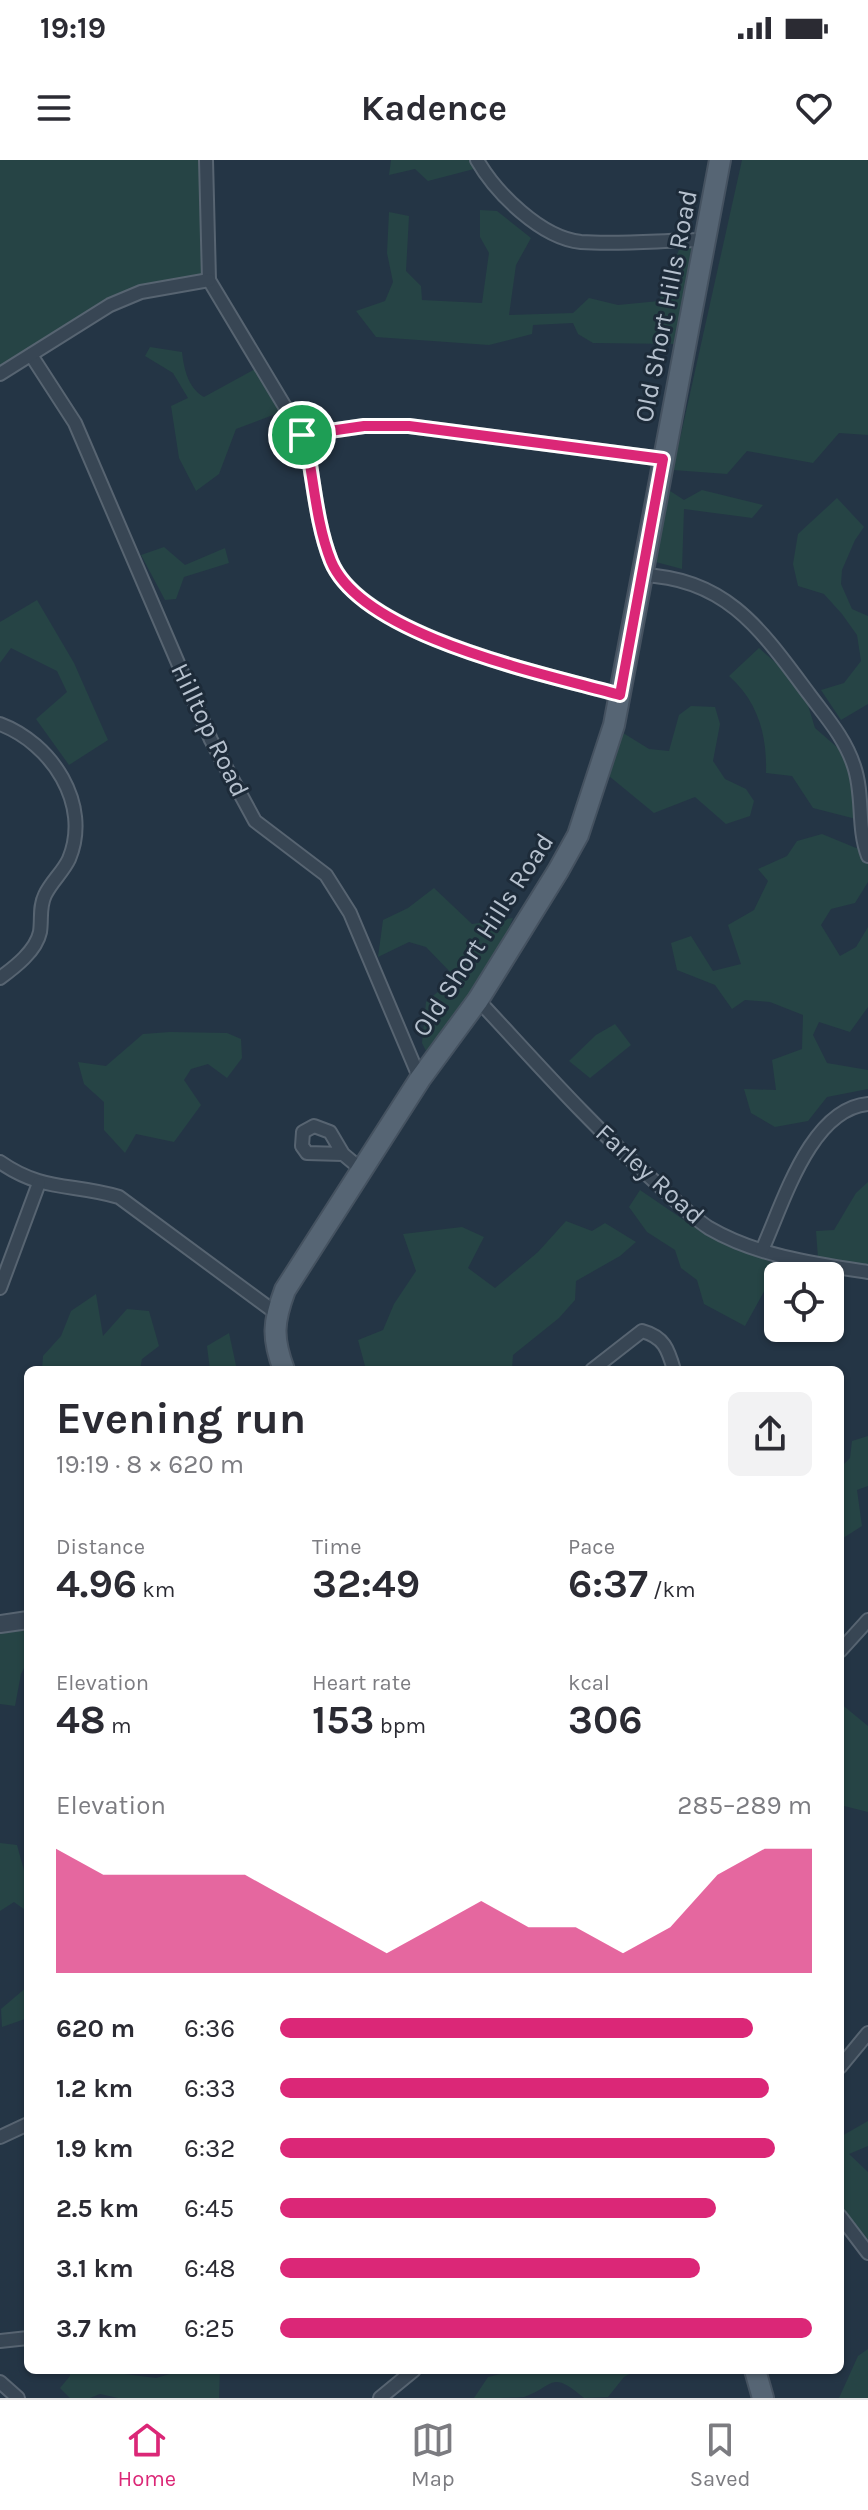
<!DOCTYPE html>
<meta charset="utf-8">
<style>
body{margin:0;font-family:Karla,sans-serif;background:#f2f2f3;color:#2b2b33;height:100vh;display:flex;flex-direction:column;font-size:30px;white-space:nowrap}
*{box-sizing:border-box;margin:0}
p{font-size:26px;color:#7c7c81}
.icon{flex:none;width:44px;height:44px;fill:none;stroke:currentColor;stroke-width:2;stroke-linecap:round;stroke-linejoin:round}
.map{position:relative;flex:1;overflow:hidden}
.drawer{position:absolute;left:24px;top:1206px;width:820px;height:1008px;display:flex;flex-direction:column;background:#fff;border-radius:12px;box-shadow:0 2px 6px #0004}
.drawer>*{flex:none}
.tools{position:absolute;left:764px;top:1102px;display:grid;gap:16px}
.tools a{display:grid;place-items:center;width:80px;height:80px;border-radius:12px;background:#fff;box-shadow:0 2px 6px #0004;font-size:40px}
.pin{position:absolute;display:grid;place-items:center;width:68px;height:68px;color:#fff;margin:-34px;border:4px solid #fff;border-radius:50%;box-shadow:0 2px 8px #0007}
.round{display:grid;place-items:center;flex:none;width:84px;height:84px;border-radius:12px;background:#f2f2f3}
.headline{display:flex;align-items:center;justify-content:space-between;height:136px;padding:0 32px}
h1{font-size:44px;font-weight:700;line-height:60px}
.stats{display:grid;grid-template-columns:repeat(3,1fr);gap:12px;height:136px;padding:8px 32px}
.stats div{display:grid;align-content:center}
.stats b{font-size:40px;font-weight:700}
.stats small{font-size:22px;font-weight:400}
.stats p{font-size:22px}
.chart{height:224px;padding:16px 32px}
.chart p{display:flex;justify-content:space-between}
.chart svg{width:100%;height:144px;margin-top:8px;fill:#db2777;opacity:.7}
ul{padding:0 32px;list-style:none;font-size:26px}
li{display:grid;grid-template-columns:128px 96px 1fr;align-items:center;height:60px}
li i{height:20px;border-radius:10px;background:#db2777}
.status{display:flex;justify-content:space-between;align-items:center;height:56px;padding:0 40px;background:#fff;direction:ltr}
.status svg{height:22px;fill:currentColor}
header{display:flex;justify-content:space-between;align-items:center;height:104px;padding:0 32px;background:#fff;font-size:36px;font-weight:700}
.tabs{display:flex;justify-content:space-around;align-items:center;height:112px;border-top:2px solid #e1e1e2;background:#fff;font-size:22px;color:#7c7c81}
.tabs a{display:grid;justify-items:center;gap:4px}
.tabs .current{color:#db2777}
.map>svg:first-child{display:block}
.green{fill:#264445}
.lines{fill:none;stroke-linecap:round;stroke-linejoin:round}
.minor-casing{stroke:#576471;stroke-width:16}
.tertiary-casing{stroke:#576471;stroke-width:20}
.primary-casing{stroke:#455260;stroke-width:24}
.minor{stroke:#384654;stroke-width:12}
.tertiary{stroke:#384654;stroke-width:16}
.primary{stroke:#566574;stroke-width:20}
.route-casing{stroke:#fff;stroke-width:16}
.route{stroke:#db2777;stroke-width:10}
.labels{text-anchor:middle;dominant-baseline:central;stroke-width:6;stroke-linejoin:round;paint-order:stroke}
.street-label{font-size:26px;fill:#b6c1ce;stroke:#1d2b39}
</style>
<div class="status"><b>19:19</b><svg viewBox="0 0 49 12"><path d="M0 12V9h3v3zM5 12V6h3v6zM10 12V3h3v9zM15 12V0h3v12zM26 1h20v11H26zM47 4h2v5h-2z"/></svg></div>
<header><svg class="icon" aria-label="menu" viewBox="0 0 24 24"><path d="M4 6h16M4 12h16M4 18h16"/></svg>Kadence<svg class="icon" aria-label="heart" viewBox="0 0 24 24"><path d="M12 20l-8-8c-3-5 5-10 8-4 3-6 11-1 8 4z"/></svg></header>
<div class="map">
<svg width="868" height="2238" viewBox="0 0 868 2238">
<rect width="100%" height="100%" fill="#243545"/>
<g class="green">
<path d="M0 0H208L204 125 126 143 0 213Z"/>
<path d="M391 0H470L474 9 428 21 415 9 389 15Z"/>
<path d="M742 0H868V275L839 273 813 303 747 291 727 314 673 310Z"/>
<path d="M480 50 497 51 531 78 516 105 509 155 573 153 589 138 618 145 659 141 680 87 700 85 677 184 593 183 578 174 573 163 533 165 532 174 489 185 376 177 356 151 385 141 393 122 387 93 389 52 409 56 406 111 421 126 422 140 482 143 489 93 480 77Z"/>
<path d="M150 187 182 192C184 209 188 228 204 237L257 208 281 252 236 269 219 314 196 331 179 298 171 246 188 238 173 213 145 196Z"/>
<path d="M664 327 684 340 702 330 763 345 752 358 684 349 682 409 652 401Z"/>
<path d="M837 338 864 367 855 380 842 410 841 424 852 449 868 456V544L841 560 821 530 844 523 861 501 857 475 842 454 824 434 798 426 793 404 798 374Z"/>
<path d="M164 387 185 405 225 388 229 403 184 417 176 439 165 440 141 395Z"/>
<path d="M37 440 74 503 108 580 69 605 36 559 67 532 57 511 11 488 0 503V462Z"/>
<path d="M759 488 783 509 807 542 815 568 838 588 855 622 856 659 813 648 792 616 766 613C767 574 758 542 729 516Z"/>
<path d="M691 546 715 547 720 564 713 601 725 619 746 629 754 641 750 656 726 664 695 637 654 653 609 616 620 571 649 589 669 591 679 555Z"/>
<path d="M822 674 856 688 868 683V722L855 743 831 749 821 765 840 796 856 787 868 767V847L850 872 819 862 813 875 827 903 868 910V929L827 937 808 961 775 967 751 953 744 929 776 930 772 900 802 889 803 855 770 842 745 840 732 849 715 825 677 810 671 783 691 776 713 811 741 804 728 765 754 750 768 721 758 709 787 696 797 681Z"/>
<path d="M434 728 472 764 513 758 493 804 426 891 422 883 426 842 455 817 426 787 409 782 378 797 383 760 408 748Z"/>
<path d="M615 864 631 885 590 918 569 901 596 875Z"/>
<path d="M170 872 227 873 241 879 242 898 227 918 208 904 191 909 184 920 201 945 174 982 136 974 125 993 104 970V942L84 924 78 902 106 906 143 874Z"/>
<path d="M868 1022V1107L818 1098 816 1071 834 1070 856 1033Z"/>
<path d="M640 1030 706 1075 748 1090 778 1106 745 1166 704 1144 697 1120 681 1108 675 1090 647 1072 629 1047Z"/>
<path d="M566 1061 592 1071 605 1063 636 1082 620 1096 576 1121 575 1140 559 1158 513 1195 512 1210H372L365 1206 358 1180 383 1170 394 1144 416 1111 403 1074 462 1067 484 1077 468 1108 495 1128 538 1092Z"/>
<path d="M96 1134 103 1176 127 1149 149 1151 159 1186 142 1199 140 1210H42L43 1196 61 1176 71 1151Z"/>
<path d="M229 1173 237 1210H210L207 1186Z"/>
<path d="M868 1276V1326L857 1330 862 1366 840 1380V1308L850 1298 852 1281Z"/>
<path d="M28 1469V1500L21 1514 15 1546 0 1544V1470Z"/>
<path d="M840 1543 868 1566V1652L840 1645Z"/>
<path d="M0 1683 17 1685 25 1714 28 1715V1752L14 1742 0 1751Z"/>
<path d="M28 1826V1858L2 1867 1 1849Z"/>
<path d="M868 1961V1986L849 1994 868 2012V2083L840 2044V1977Z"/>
<path d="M868 2189V2238H839L858 2196Z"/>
<path d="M70 2210H94L156 2218 184 2210H220L219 2238H118L100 2234 90 2238H70L60 2228 70 2216Z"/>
<path d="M517 2210H637L624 2217 608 2237 584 2238C550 2209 555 2226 524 2237 510 2238 488 2238 474 2238L488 2217Z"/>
</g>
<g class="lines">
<g class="minor-casing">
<g id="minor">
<path d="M206 0 209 120"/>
<path d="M477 0C496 33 541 78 581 82 621 85 664 80 705 80"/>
<path d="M209 120 302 275 307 287C314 324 317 366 331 401 363 477 546 514 620 535"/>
<path d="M31 195 75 263 211 580 255 661 326 715 350 753 420 919"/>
<path d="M0 214 110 145 141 132 209 120"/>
<path d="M302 275 364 266H409L663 299"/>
<path d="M642 415C727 418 762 471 809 534 826 557 845 578 854 606 864 635 857 668 868 696"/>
<path d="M0 564C51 583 92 644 69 699 63 712 51 722 45 735 39 747 42 759 40 772 36 791 15 807 0 818"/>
<path d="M478 840C535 901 590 964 653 1020 671 1036 689 1055 709 1068 757 1096 815 1104 868 1112"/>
<path d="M343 994 307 993 302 986 303 972 314 966 330 972 343 994 362 1010"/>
<path d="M0 1002C43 1032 72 1023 119 1037L276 1153"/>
<path d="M762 1090C783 1044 810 949 868 944"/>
<path d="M0 1128 39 1023"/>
<path d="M592 1210 642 1171C664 1177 668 1189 674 1210"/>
<path d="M840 1491 868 1460"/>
<path d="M840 1907 868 1873"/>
<path d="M0 1977 28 1964"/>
<path d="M840 2056 868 2093"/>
<path d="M0 2181 28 2178"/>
<path d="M0 2222 18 2238"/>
<path d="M380 2238 414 2210"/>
</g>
</g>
<g class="tertiary-casing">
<path id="tertiary" d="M0 1464 28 1460"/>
</g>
<g class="primary-casing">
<g id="primary">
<path d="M284 1210C272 1178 273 1162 285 1130L420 919 478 840 558 711 578 675 614 565 720 0"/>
<path d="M755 2210 763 2238"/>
</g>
</g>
<use href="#minor" class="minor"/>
<use href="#tertiary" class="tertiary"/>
<use href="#primary" class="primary"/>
</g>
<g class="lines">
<g class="route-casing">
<path id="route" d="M364 266H409L663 299 620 535C546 514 362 477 331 401 317 366 314 324 307 287L302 275Z"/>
</g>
<use href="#route" class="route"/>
</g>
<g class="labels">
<g class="street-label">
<text transform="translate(666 146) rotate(-79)">Old Short Hills Road</text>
<text transform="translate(210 570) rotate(64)">Hilltop Road</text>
<text transform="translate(483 775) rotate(-57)">Old Short Hills Road</text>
<text transform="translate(650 1014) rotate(42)">Farley Road</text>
</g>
</g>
</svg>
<div class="tools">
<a><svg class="icon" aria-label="locate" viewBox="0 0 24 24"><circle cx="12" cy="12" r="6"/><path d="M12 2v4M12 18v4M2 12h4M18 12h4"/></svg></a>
</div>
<div class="pin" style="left:302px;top:275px;background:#1e9e55"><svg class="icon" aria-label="arrive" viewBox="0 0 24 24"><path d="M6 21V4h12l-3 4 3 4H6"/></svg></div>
<section class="drawer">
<div class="headline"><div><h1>Evening run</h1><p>19:19 · 8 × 620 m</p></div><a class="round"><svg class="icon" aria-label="share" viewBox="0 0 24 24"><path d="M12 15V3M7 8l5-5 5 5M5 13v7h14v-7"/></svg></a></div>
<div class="stats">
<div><p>Distance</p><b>4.96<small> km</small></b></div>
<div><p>Time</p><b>32:49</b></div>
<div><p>Pace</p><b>6:37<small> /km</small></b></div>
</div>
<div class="stats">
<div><p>Elevation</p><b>48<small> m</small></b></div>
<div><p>Heart rate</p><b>153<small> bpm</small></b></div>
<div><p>kcal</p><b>306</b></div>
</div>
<div class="chart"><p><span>Elevation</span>285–289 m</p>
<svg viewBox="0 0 160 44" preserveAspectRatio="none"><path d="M0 44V6L10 14L20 14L30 14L40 14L50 22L60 30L70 38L80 30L90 22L100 30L110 30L120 38L130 30L140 14L150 6L160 6V44z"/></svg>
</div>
<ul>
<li><b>620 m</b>6:36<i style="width:89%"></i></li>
<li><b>1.2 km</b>6:33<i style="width:92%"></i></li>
<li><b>1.9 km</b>6:32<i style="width:93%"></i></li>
<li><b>2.5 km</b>6:45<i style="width:82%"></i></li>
<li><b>3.1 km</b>6:48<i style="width:79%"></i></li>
<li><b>3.7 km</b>6:25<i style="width:100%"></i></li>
</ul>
</section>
</div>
<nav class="tabs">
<a class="current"><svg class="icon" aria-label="home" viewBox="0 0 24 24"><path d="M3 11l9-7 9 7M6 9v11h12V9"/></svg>Home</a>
<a><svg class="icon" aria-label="map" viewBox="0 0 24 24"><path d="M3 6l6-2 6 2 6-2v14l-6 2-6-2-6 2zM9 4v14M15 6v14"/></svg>Map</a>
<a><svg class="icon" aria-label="saved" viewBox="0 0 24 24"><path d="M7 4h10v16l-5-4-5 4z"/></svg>Saved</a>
</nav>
